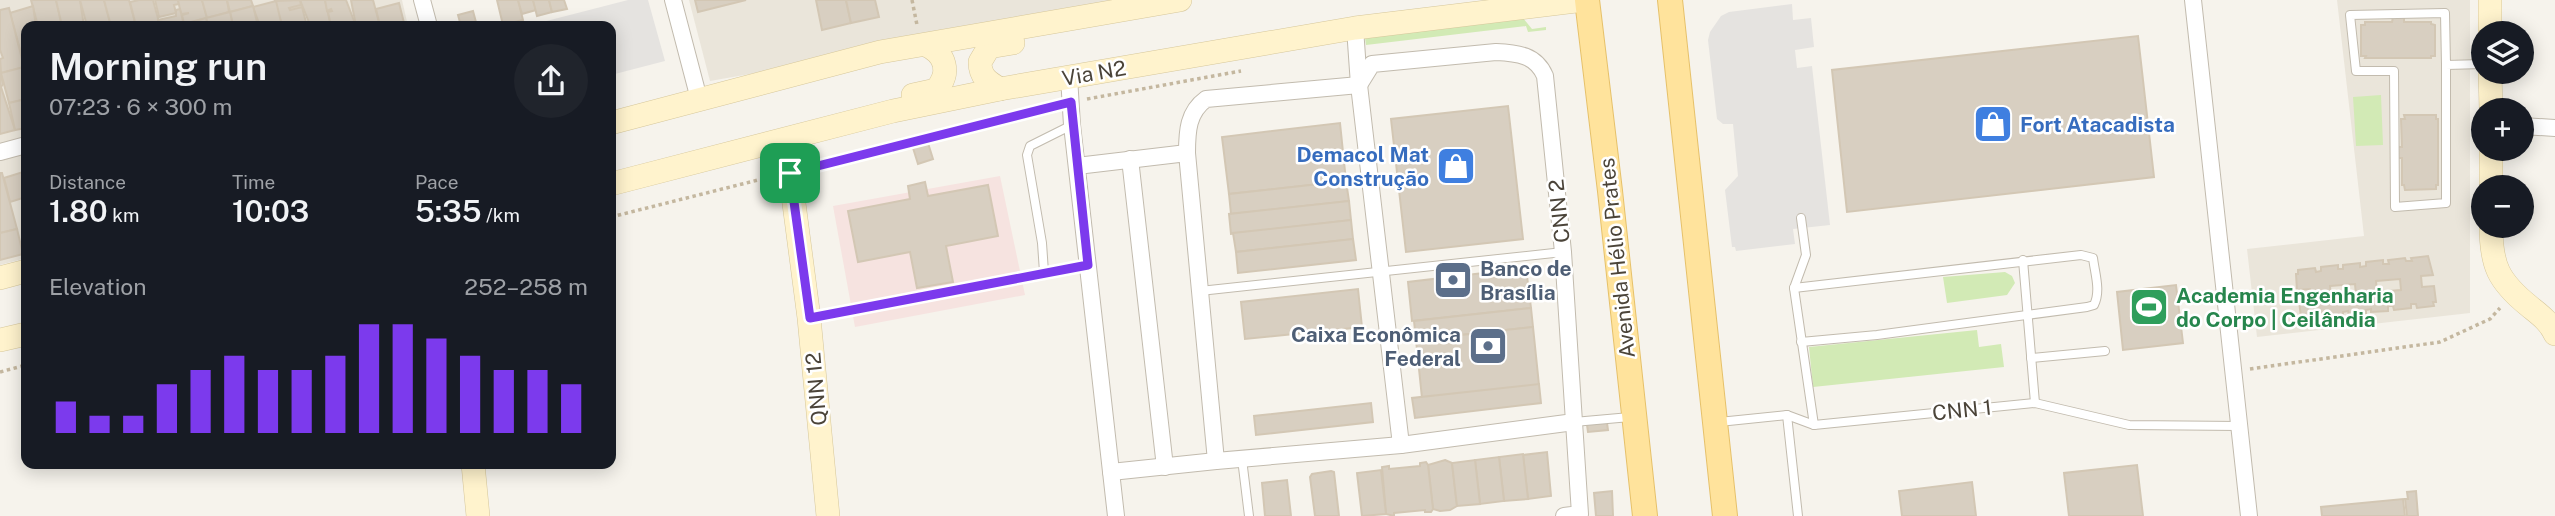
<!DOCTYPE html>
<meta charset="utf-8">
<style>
body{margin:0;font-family:"Public Sans",sans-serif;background:#20242c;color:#f1f3f6;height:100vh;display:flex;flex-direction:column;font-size:26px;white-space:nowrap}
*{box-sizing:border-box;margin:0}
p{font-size:23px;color:#9ea1a6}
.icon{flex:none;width:38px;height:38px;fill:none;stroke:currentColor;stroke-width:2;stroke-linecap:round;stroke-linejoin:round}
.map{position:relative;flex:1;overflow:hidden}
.panel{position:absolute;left:21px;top:21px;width:595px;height:448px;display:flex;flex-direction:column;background:#171b24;border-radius:14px;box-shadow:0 4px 18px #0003}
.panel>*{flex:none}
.tools{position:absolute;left:2471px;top:21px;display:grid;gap:14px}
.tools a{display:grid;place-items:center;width:63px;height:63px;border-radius:50%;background:#171b24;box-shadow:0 4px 18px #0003;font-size:35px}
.pin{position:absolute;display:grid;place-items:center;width:60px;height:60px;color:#fff;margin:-30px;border-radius:14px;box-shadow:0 4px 10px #0006}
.round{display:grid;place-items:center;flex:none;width:74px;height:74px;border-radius:37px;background:#20242c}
.summary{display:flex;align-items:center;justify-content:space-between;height:119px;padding:0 28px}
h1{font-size:38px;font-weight:600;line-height:52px}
.figures{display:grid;grid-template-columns:repeat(3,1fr);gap:10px;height:119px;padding:7px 28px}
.figures div{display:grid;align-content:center}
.figures b{font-size:30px;font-weight:600}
.figures small{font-size:19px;font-weight:400}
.figures p{font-size:19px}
.chart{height:196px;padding:14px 28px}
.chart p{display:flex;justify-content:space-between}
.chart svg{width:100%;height:126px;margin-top:7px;stroke:#7c3aed;stroke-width:6}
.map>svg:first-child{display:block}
.residential{fill:#eae5da}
.medical{fill:#f6e3e0}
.green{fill:#d2eab5}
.parking{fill:#e5e3e0}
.building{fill:#d8cfc1;stroke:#d3c7b4;stroke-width:2;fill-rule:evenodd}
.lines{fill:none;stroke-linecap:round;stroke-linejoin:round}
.lane-casing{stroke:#c2bbae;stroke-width:10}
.street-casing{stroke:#c2bbae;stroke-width:18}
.secondary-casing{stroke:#d6c79b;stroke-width:24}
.primary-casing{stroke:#e6c16a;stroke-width:26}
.path{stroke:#c4b79f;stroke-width:3.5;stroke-dasharray:3.5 3.5;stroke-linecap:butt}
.lane{stroke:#fff;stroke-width:8}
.street{stroke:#fff;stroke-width:16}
.secondary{stroke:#fff3cd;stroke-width:23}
.primary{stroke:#ffe39c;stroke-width:24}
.route-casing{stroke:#fff;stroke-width:14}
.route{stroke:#7c3aed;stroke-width:9}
.labels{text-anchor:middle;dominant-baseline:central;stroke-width:5;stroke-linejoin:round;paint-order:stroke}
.street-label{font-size:21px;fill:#4b4439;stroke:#fff}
.shop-label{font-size:21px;font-weight:bold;fill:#366cbe;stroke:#fff;text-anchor:start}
.service-label{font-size:21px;font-weight:bold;fill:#4e5e75;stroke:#fff;text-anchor:start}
.leisure-label{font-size:21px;font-weight:bold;fill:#27864d;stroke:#fff;text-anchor:start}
</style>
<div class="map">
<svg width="2555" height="516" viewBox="0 0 2555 516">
<rect width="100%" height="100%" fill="#f6f3ec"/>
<g class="residential">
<path d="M0 0H402L408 26H26V258L0 265Z"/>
<path d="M689 0H1165L710 81Z"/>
<path d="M2337 0H2470V313L2257 337 2247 249 2364 236Z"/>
</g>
<path class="medical" d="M1000 176 1025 295 855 327 833 206Z"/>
<g class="green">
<path d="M1523 18 1532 29 1546 27V30L1528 32 1526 26 1366 45 1365 38Z"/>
<path d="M2381 95 2383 145 2356 146 2353 97Z"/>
<path d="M2005 272 2012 276 2015 283 2007 295 1947 303 1943 277Z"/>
<path d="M1977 330 1979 347 2001 344 2004 367 1813 387 1809 347Z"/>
</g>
<g class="parking">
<path d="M628 0H648L665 61 611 75V26H527Z"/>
<path d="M1792 4 1793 20 1811 18 1814 47 1795 50 1797 68 1812 66 1830 225 1793 229 1795 244 1736 251 1735 247H1732L1725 190 1738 176 1733 124H1723L1717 119 1708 40 1710 32 1721 16 1729 12Z"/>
</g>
<g class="building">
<path d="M31 0H56L62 26H38Z"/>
<path d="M56 0H80L84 26H87H62Z"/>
<path d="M80 0H104L111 26H87Z"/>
<path d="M104 0H129L136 26H111Z"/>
<path d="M139 0H153L160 26H136L130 2Z"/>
<path d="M155 0H178L179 4 174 5 176 13 159 17Z"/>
<path d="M178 0H202L207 18 184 24 182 15 189 13 181 14Z"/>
<path d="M202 0H227L229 12 207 18Z"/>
<path d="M227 0H251L253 6 230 12Z"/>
<path d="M300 0H325L331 26H308L310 25Z"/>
<path d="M300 0 301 5 289 8 290 10 302 7 307 26H282L275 1Z"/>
<path d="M325 0H346L356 26H331L328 12 332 11 331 9 327 11Z"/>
<path d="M351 0H373L380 26H356Z"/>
<path d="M497 0H518L523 20 503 25Z"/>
<path d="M518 0H533L536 10 522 14Z"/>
<path d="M533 0H549L552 12 537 16Z"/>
<path d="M549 0H564L567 9 552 12Z"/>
<path d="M695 0H746L698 12Z"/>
<path d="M816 0H846L851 23 822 30Z"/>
<path d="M846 0H875L879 17 851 23Z"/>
<path d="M276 1 282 26H260L253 7Z"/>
<path d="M399 3 404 23 380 26 376 9Z"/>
<path d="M33 6 36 26H26V65L24 56 22 57 10 13Z"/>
<path d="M253 6 258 26H249V23L233 26 230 12Z"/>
<path d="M9 8 24 67 1 73 0 59 3 58 0 50V10Z"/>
<path d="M180 9 184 25 160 26 158 20 176 16V10Z"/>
<path d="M473 11 477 26H461L458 15Z"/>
<path d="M230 12 233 26H208L206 18Z"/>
<path d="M2393 17 2404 18V22H2431V24L2435 25V56H2431V58H2365L2366 56H2361V25H2365V22H2392Z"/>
<path d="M206 18 208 26H185L184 24Z"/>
<path d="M2138 36 2154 177 1847 212 1832 70Z"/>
<path d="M24 67 26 99 9 103 1 73Z"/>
<path d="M0 72 3 84 1 87 15 130 0 134Z"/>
<path d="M26 99V128L15 130 9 103Z"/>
<path d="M1508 106 1523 239 1406 252 1391 119Z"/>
<path d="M2404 115H2436V119H2438V185H2436V189L2405 190 2404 185H2402V158H2397V147H2402L2401 119H2405Z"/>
<path d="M1340 123 1346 181 1229 194 1222 137Z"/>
<path d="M928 143 933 159 918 164 913 148Z"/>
<path d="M26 171V197L10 202 4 178Z"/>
<path d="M0 173H2L17 229 0 233Z"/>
<path d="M1346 181 1349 201 1231 214 1229 194Z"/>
<path d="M925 182 928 196 988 185 998 236 946 246 953 282 917 288 910 252 858 262 848 211 910 199 908 186Z"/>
<path d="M1349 201 1351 220 1231 234 1229 214Z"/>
<path d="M1351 220 1353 239 1236 252 1233 233Z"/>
<path d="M17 229 23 254 0 260V233Z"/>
<path d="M1353 239 1356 260 1238 273 1236 252Z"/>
<path d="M2428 256 2433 275 2421 276 2422 287 2434 286 2436 302H2433L2434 306 2417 308 2416 304H2411V308L2394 310 2393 306H2388V311L2371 312V309L2366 310V313L2349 315 2348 311 2343 312V315L2326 317V314L2321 315V319L2304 320 2303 317H2301L2299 301 2311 300 2310 289 2297 290 2296 274H2298V270L2315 268 2316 272 2321 271V267L2338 265V269H2343V265L2360 263V267L2366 266V262L2383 260V264H2389L2388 260 2405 258 2406 261H2412L2411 258ZM2400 279 2401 290 2377 292 2376 281ZM2355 284 2356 295 2331 297 2330 286Z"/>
<path d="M1526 268 1531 308 1412 321 1408 282Z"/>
<path d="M2176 285 2183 343 2123 350 2117 292Z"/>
<path d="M1358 289 1362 327 1245 339 1241 302Z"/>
<path d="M1531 308 1533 327 1416 340 1414 321Z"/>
<path d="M1533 327 1539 385 1422 398 1416 340Z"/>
<path d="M1539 384 1541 403 1415 418 1412 398Z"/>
<path d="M1371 403 1373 422 1256 435 1254 416Z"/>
<path d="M1606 416 1608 430 1588 432 1586 418Z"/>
<path d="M1547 452 1551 496 1528 499 1523 455Z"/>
<path d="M1523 454 1528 499 1504 501 1499 457Z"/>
<path d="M1499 457 1504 501 1480 504 1475 460Z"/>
<path d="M1445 460 1452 463 1457 506 1450 510 1440 511 1433 509 1428 465Z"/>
<path d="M1475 460 1480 504 1457 506 1452 463Z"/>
<path d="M1426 462 1428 465 1433 509 1431 512H1425V510L1394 513V516L1386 514 1382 467 1389 466V469L1420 466V463Z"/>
<path d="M2137 465 2143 516H2069L2064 473Z"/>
<path d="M1381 470 1386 514 1362 516 1357 473Z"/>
<path d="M1331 471 1334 472 1339 516H1315L1310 477 1312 474Z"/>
<path d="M1287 480 1291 516H1265L1262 483Z"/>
<path d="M1972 482 1976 516H1902L1899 491Z"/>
<path d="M1612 491 1613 516H1596L1594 493Z"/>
<path d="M2416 491 2418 516H2407L2405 499H2408L2407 492Z"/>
<path d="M2403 499 2405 516H2322L2321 507Z"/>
</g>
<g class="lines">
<g class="lane-casing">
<g id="lane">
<path d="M2446 65V203L2395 207 2394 71H2356L2350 15 2445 13 2446 65 2483 64"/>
<path d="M1072 125 1030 146 1027 155 1042 243 1044 272 1088 265"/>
<path d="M1801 218 1806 255 1794 288 1814 425"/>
<path d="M2023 260 2035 403"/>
<path d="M1794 288 2081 255 2093 258C2095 274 2101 291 2094 305L2087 307 1877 335 1801 342"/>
<path d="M1200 291 1563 252"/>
<path d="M810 317 861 309 1044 272"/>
<path d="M2031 358 2105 351"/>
<path d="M1787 415 1798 516"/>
<path d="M1574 422 1630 417"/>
<path d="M1719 422 1787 415 1814 425 2035 403 2129 425 2239 426"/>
<path d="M1242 459 1249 516"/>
</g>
</g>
<g class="street-casing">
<g id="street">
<path d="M422 0 429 26"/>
<path d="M673 0 699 99"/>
<path d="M2193 0 2249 516"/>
<path d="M1355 28 1359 85 1401 445"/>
<path d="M1069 77 1072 125 1116 516"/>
<path d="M2522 126 2555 128"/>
<path d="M0 152 26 145"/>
<path d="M1130 159 1165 467"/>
<path d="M1077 166 1187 153 1216 461"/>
<path d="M1111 472 1216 461 1401 445 1574 422 1563 252 1545 76C1536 55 1518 53 1496 52L1372 64 1359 85 1206 99C1188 112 1187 131 1187 153"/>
<path d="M1564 516 1580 514 1574 422"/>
</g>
</g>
<g class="secondary-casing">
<g id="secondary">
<path d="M2490 0V33"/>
<path d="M2490 72 2491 110"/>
<path d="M1000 89C988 82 980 77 980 62L989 47 1013 43"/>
<path d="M913 95 936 90C951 73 946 54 926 45"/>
<path d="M611 123 880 52 1180 0"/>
<path d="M795 137 790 173 809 318 828 516"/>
<path d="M611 184 893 111 1000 89 1355 28 1584 0"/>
<path d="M2491 187V149"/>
<path d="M2491 226C2491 265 2498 281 2529 306 2540 315 2549 321 2555 334"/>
<path d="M0 278 26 271"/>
<path d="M0 340 26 334"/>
<path d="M473 464 478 516"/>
</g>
</g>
<g class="primary-casing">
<g id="primary">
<path d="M1587 0 1610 191 1645 516"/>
<path d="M1670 0 1725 516"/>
</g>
</g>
<g class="path">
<path d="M912 0 917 25"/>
<path d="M1087 99 1241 71"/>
<path d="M812 167 1055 106"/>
<path d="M611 217 770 177"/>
<path d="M2250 369 2440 342 2490 319 2500 308"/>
<path d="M0 372 26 365"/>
</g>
<use href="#lane" class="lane"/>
<use href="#street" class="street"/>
<use href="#secondary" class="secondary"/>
<use href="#primary" class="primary"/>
</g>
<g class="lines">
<g class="route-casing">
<path id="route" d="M1071 102 1088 265 810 318 790 173Z"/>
</g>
<use href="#route" class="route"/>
</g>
<defs>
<g id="shop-square" transform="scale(2.0125)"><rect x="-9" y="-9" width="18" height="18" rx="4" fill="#3f7fe0" stroke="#fff"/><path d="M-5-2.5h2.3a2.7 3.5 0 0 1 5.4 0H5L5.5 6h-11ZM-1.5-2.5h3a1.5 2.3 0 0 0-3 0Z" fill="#fff"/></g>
<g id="bank-square" transform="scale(2.0125)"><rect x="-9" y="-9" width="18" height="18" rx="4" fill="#5c6f8a" stroke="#fff"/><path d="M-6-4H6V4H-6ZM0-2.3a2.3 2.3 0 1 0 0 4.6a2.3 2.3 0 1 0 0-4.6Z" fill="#fff"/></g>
<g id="stadium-square" transform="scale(2.0125)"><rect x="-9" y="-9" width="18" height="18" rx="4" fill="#2e9e5b" stroke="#fff"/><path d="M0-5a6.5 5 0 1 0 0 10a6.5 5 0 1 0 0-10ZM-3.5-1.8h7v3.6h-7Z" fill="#fff"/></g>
</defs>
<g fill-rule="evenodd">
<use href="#shop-square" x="1993" y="124"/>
<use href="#shop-square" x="1456" y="166"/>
<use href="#bank-square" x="1453" y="280"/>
<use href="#stadium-square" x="2149" y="307"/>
<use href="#bank-square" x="1488" y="346"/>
</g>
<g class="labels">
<g class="street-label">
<text transform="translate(1094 73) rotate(-10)">Via N2</text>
<text transform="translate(1559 211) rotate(-96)">CNN 2</text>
<text transform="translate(1617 258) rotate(-96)">Avenida Hélio Prates</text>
<text transform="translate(816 389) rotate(-95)">QNN 12</text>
<text transform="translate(1962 410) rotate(-6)">CNN 1</text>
</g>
<g class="shop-label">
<text x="2020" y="124">Fort Atacadista</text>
<text x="1429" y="154" text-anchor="end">Demacol Mat<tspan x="1429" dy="24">Construção</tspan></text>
</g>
<g class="service-label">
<text x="1480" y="268">Banco de<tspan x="1480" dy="24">Brasília</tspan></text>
<text x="1461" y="334" text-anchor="end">Caixa Econômica<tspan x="1461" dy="24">Federal</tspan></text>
</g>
<g class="leisure-label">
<text x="2176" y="295">Academia Engenharia<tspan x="2176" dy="24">do Corpo | Ceilândia</tspan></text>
</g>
</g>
</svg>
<div class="tools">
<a><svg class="icon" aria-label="layers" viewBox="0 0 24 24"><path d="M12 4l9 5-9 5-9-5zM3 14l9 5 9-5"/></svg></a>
<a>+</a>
<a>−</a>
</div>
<div class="pin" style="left:790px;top:173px;background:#1e9e55"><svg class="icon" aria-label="arrive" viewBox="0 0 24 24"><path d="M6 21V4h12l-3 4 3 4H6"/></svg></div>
<section class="panel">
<div class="summary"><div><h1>Morning run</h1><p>07:23 · 6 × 300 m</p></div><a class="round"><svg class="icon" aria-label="share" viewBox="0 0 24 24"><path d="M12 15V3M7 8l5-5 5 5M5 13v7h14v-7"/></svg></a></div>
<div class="figures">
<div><p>Distance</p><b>1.80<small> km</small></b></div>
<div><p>Time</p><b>10:03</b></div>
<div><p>Pace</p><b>5:35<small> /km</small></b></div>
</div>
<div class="chart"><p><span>Elevation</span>252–258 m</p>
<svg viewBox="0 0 160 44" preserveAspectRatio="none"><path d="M5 44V33M15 44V38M25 44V38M35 44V27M45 44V22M55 44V17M65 44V22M75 44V22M85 44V17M95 44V6M105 44V6M115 44V11M125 44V17M135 44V22M145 44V22M155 44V27"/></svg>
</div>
</section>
</div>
